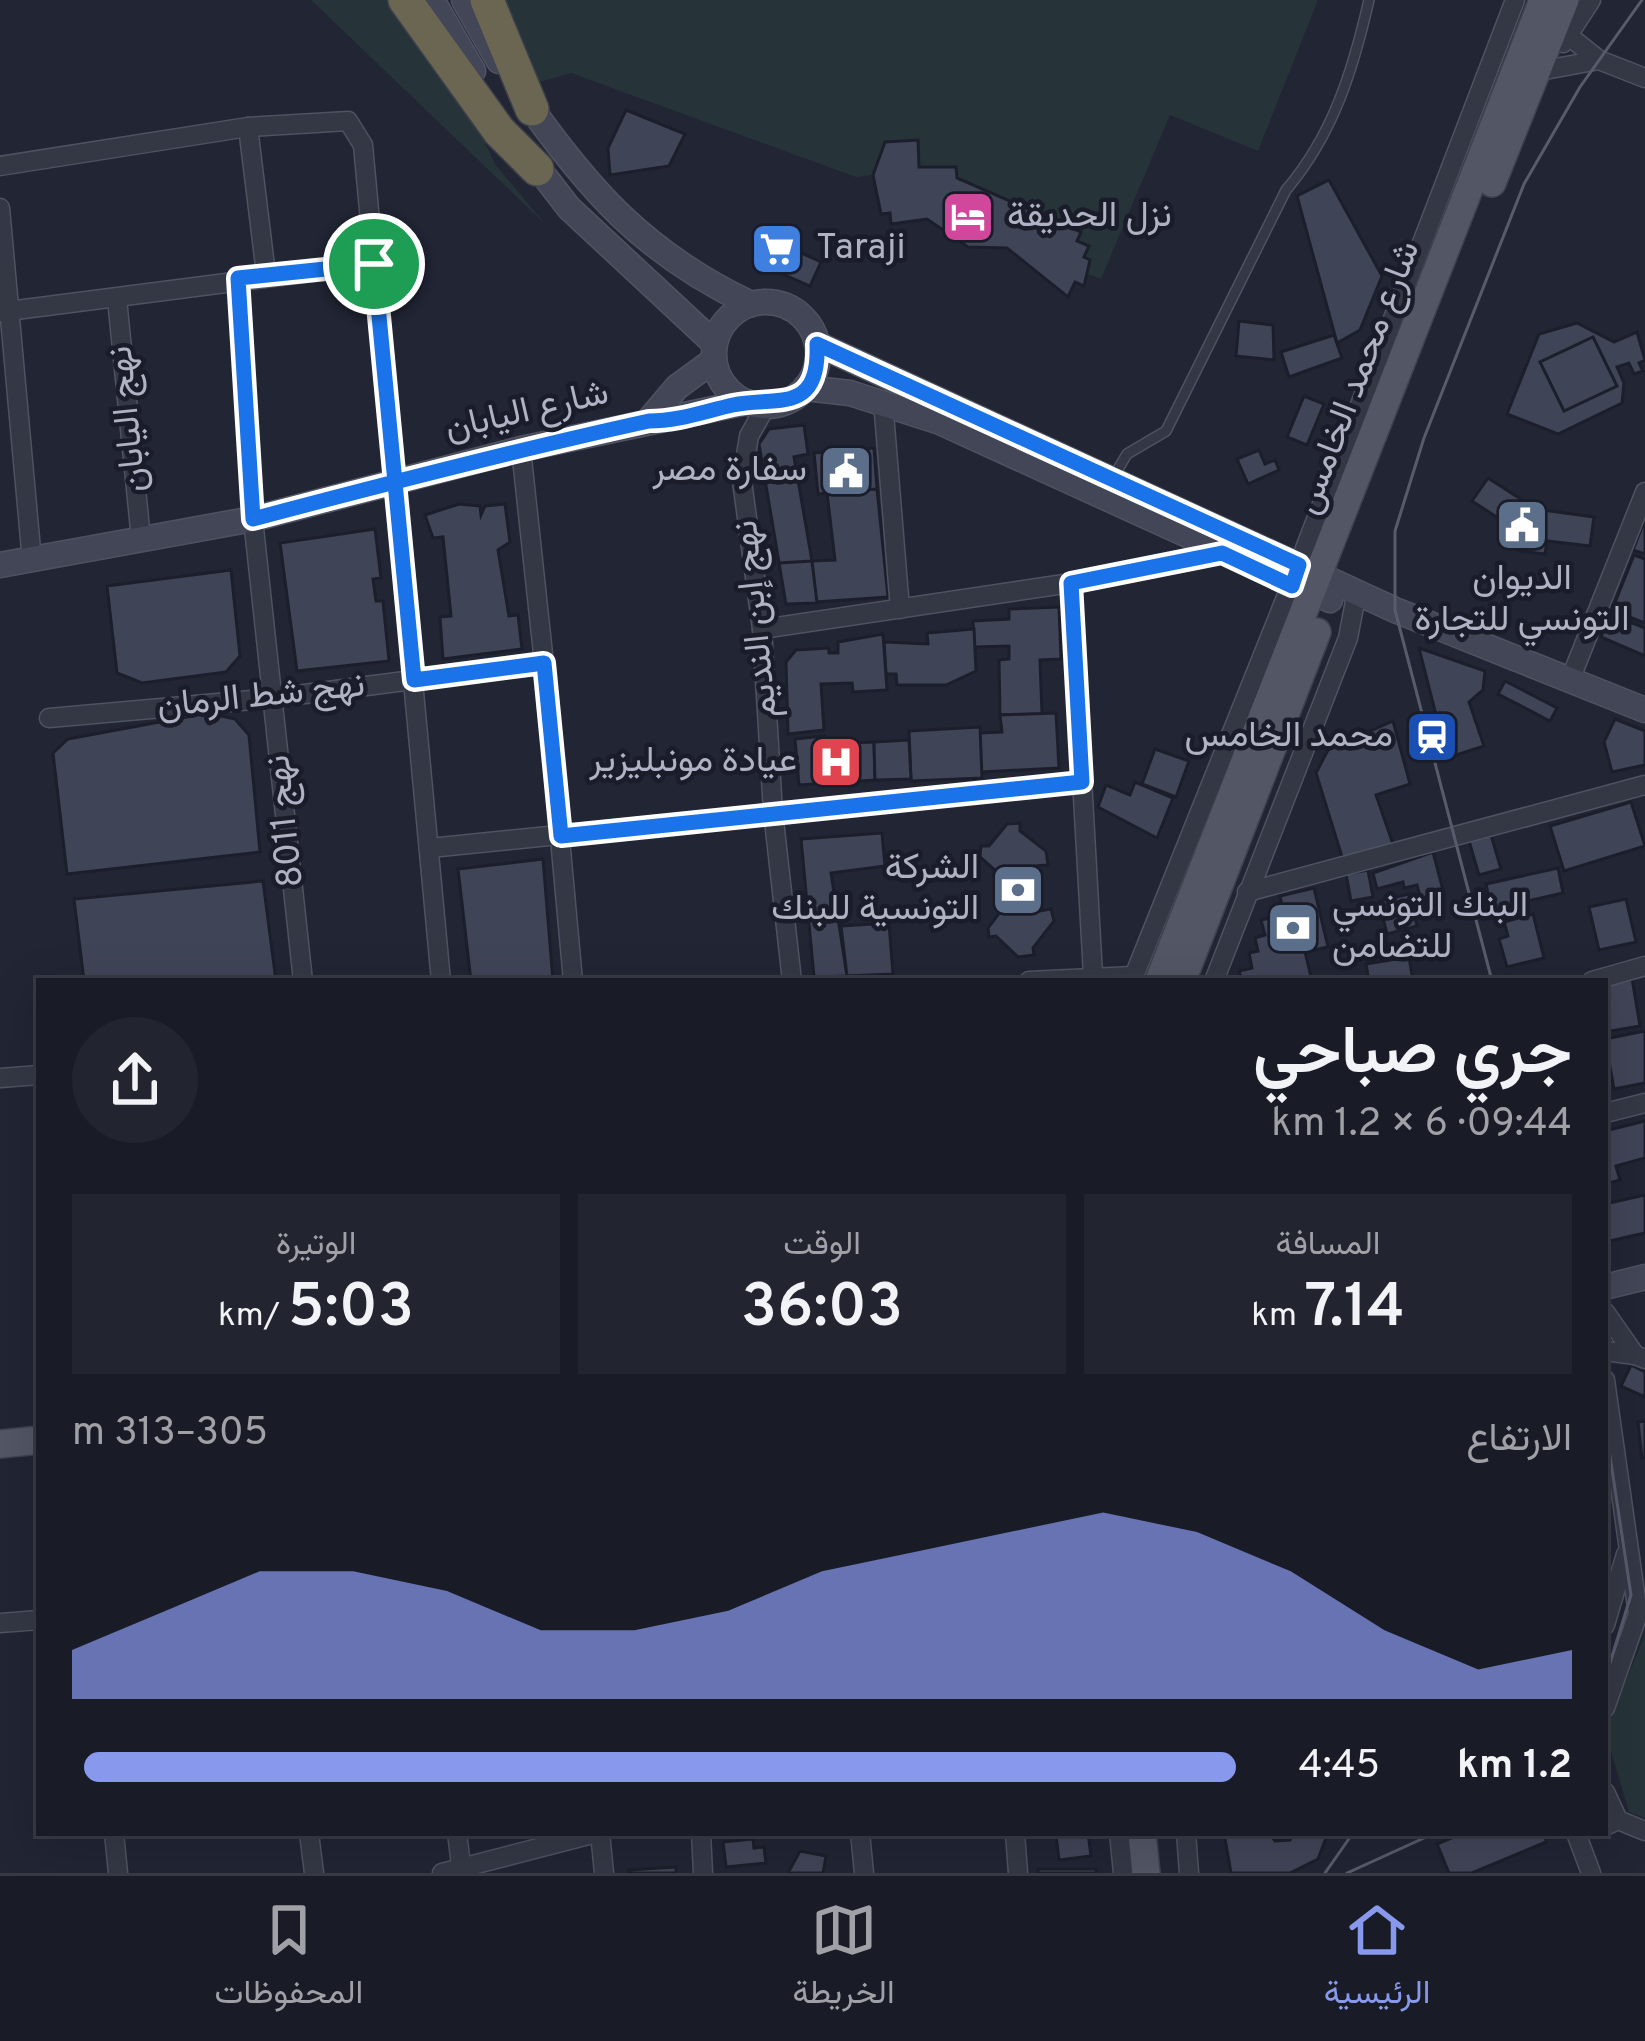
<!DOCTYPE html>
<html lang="ar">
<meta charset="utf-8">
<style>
body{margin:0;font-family:Overpass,Vazirmatn,sans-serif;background:#22252f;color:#f1f3f6;direction:rtl;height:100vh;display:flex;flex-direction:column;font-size:45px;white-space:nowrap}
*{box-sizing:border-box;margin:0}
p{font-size:39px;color:#9fa1a7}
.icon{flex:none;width:66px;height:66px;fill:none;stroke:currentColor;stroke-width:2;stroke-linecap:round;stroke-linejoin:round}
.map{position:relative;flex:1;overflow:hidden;direction:ltr}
.side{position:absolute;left:36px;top:978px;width:1572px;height:858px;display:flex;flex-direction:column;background:#191c27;border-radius:0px;box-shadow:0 12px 48px #0002,0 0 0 3px #373a44;direction:rtl}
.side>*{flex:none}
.pin{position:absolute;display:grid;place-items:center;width:102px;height:102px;color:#fff;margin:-51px;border:6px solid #fff;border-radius:50%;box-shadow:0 3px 12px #0007}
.round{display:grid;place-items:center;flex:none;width:126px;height:126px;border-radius:63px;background:#22252f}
.headline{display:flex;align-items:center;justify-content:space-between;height:204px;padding:0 36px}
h1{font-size:66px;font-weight:600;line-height:90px}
.figures{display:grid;grid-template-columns:repeat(3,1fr);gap:18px;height:204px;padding:12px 36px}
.figures div{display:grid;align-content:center;border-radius:0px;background:#22252f;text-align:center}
.figures b{font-size:60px;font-weight:600}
.figures small{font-size:33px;font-weight:400}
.figures p{font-size:33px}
.chart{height:336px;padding:24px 36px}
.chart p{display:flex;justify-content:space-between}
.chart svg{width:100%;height:216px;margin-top:12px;fill:#8899ed;opacity:.7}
ul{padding:0 36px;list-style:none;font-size:39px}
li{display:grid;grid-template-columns:192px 144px 1fr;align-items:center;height:90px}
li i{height:30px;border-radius:15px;background:#8899ed}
.tabs{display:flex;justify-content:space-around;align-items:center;height:168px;border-top:3px solid #373a44;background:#191c27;font-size:33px;color:#9fa1a7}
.tabs a{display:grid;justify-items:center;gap:6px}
.tabs .current{color:#8899ed}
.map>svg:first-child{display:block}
.green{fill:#263338}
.building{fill:#404457;stroke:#1c1f2b;stroke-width:3}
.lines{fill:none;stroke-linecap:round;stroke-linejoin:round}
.lane-casing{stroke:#4f5260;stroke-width:12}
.street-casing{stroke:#4f5260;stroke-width:21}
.secondary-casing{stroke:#4f5260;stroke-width:27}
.primary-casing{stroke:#3e414e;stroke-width:30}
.highway-casing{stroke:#3c3f4c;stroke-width:36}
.lane{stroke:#343845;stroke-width:9}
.street{stroke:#343845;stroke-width:18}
.secondary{stroke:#434657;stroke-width:24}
.primary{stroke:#525665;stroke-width:27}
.highway{stroke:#6a6652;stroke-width:33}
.tram{stroke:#575b6c;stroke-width:3}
.route-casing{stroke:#fff;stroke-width:24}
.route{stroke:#1a73e8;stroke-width:15}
.labels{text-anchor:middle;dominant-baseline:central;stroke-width:9;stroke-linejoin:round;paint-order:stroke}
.poi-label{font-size:36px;fill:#afb2c2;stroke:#1a1d29;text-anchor:end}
.street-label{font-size:36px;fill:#afb2c2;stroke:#1a1d29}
</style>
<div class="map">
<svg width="1645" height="1873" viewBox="0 0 1645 1873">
<rect width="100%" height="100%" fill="#212534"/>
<g class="green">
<path d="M311 0H419L495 164 546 225Z"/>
<path d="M479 0H1318L1258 151 1170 115 1101 279 1085 273 1090 261 1084 257 1088 246 1077 241 1080 232 957 178 955 167H919L917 140 885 142 873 175 856 177 571 73 540 82Z"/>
<path d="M1645 1635V1818L1629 1812 1605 1731Z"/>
</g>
<g class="building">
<path d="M626 110 685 134 669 166 610 175 608 148Z"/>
<path d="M918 140 919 167H956L957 178 1081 232 1077 241 1089 246 1084 257 1090 260 1084 286 1075 282 1068 297 1007 248 968 247 927 219 891 224 890 213 881 214 873 175 885 142Z"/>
<path d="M1329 180 1382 276 1360 330 1337 343 1297 196Z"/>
<path d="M766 237 821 262 810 286 755 262Z"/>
<path d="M1239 321 1273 325 1274 360 1236 356Z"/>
<path d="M1577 323 1614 342 1637 332 1645 360 1639 363 1643 371 1634 374 1629 363 1617 367 1624 383 1622 403 1558 434 1507 414 1539 334Z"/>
<path d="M1334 335 1342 358 1289 377 1281 352Z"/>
<path d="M1593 337 1617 386 1564 411 1540 362Z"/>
<path d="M1304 396 1324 404 1307 445 1287 437Z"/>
<path d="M804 425 808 454 794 457 812 561 835 560 827 493 877 489 888 597 786 604 759 444 769 429Z"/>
<path d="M874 448 877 489 818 494 814 453Z"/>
<path d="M1259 450 1265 464 1275 460 1279 470 1248 484 1237 459Z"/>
<path d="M1488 478 1536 509 1594 517 1590 546 1547 541 1545 554 1520 551 1501 538 1509 525 1472 501Z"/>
<path d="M459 504 480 506 481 515 485 506 505 504 510 542 498 550 509 616 518 615 522 649 443 659 440 617 451 616 443 537 433 538 425 515Z"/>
<path d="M1645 519V554L1633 550Z"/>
<path d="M375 529 381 578 373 579 376 601H383L389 661 297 671 280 543Z"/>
<path d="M1634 555 1645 559V623L1612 610Z"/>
<path d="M812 561 817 603 786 604 779 563Z"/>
<path d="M231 570 240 656 226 672 142 683 117 673 107 586Z"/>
<path d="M1059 607 1061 659 1040 660 1042 714 1000 715 999 660 1009 659V646L974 647 973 621 1009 619V609Z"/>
<path d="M1610 614 1645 628V656L1601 637Z"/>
<path d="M974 629 976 671 946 685H897L896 674H886L884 642 928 644 927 633Z"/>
<path d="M883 634 887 690 853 692 852 683 821 684 824 730 788 734 786 662 796 650 829 648V653H838V642Z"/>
<path d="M1419 648 1485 671 1483 690 1469 702 1484 746 1447 758Z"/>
<path d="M1505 681 1557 708 1550 721 1498 694Z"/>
<path d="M208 713 235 719 249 735 260 852 67 874 53 753 68 739Z"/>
<path d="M1056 713 1059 768 981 772 979 733 1002 732 1000 715Z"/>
<path d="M1615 719 1645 731V765L1612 772 1604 742Z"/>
<path d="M1393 721 1410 784 1376 795 1394 847 1343 860 1316 773 1328 750Z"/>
<path d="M980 727 982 778 911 781 909 731Z"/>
<path d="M824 736 825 744 874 742 875 780 799 785 795 739Z"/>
<path d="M909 740 911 779 875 780 874 742Z"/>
<path d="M1155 749 1189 761 1176 797 1142 784Z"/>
<path d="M1135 782 1173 798 1157 838 1098 807 1106 785 1130 795Z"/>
<path d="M1631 802 1645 846 1564 871 1550 826Z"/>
<path d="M1020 823V831L1046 851 1048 865 1035 866 1039 911 1051 909 1054 921 1033 948 1034 955 1018 957 996 936 989 937 988 928 1000 912 996 871 980 857 981 846H989L1007 824Z"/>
<path d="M882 833 885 866 831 873 847 976 814 977 801 839Z"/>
<path d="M1491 835 1501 869 1479 875 1469 841Z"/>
<path d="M1433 852 1444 894 1421 900 1417 885 1404 888 1403 882 1377 889 1373 873Z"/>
<path d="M543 859 553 981H471L458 869Z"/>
<path d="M1558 868 1563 893 1500 907 1502 915 1493 917 1486 884Z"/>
<path d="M1368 870 1373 897 1351 901 1346 874Z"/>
<path d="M263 881 276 981H84L74 899Z"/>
<path d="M1314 888 1328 947 1305 952 1312 981H1242L1239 971 1252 968 1249 953 1258 951 1255 938 1265 935 1261 920 1284 915 1280 896Z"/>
<path d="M1409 894 1417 926 1387 934 1379 901Z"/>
<path d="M1626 899 1636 942 1599 950 1589 907Z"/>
<path d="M1533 914 1544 958 1507 967 1499 939 1508 936 1504 922Z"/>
<path d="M889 923 893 974 847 976 841 926Z"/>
<path d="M1409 957 1413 981H1369L1366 964Z"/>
<path d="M1632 978 1640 1026 1605 1032V983Z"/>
<path d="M1645 1031V1083L1614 1089 1605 1039Z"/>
<path d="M1645 1121V1158L1616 1166 1620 1180 1605 1184V1131Z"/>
<path d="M1645 1195V1233L1605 1242V1204Z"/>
<path d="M1631 1365 1645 1372V1397L1621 1386Z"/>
<path d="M1645 1421V1457L1642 1458 1638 1422Z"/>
<path d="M1088 1833 1091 1856 1059 1860 1056 1835Z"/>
<path d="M1224 1833H1269L1275 1841 1290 1840 1293 1833H1328L1318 1859 1290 1873H1231Z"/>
<path d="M1463 1833H1545L1546 1842 1472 1873H1449L1437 1844Z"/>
<path d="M753 1839 754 1848 764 1847 766 1863 726 1867 723 1842Z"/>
<path d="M800 1851 826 1856 823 1873H788Z"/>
<path d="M676 1867V1873H629V1870Z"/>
<rect x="1038" y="1869" width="58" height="4"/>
</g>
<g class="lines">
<g class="lane-casing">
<path id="lane" d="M1114 476 1127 454 1166 431 1286 190C1333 135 1353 70 1369 0"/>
</g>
<g class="street-casing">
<g id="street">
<path d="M1555 25 1599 60 1645 78"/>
<path d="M1563 43 1591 0"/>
<path d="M1534 72 1599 60"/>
<path d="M248 127 266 274"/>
<path d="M0 166 248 127 348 121 363 145 374 264"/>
<path d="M0 208 32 561"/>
<path d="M238 278 253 519 303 981"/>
<path d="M117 299 141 539"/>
<path d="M0 312 374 264 441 981"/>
<path d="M883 401 900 609"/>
<path d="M766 406 749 436 742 481 762 629 773 812 792 981"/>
<path d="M1071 583 1093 975"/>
<path d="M762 629 1071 583 1222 553"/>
<path d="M544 663 573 981"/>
<path d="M1570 680 1645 492"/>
<path d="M49 718 274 698 544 663 521 449"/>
<path d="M430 848 1082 782"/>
<path d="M1247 892 1645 785"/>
<path d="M1029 981 1133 976"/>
<path d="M1132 981 1291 585 1515 0"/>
<path d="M1214 981 1348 638 1357 591"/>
<path d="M1592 981 1645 966"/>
<path d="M0 1078 39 1075"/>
<path d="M1605 1113 1645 1103"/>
<path d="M1605 1312 1635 1355 1645 1359"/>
<path d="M1605 1351 1635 1355"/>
<path d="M1605 1380 1638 1614 1605 1708"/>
<path d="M0 1623 39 1620"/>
<path d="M1605 1625 1626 1554"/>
<path d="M1605 1792 1618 1820"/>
<path d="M1605 1826 1618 1820 1645 1831"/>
<path d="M114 1833 118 1873"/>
<path d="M309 1833 314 1873"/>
<path d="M457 1833 462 1873"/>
<path d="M600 1833 604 1873"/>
<path d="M701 1833 703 1873"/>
<path d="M860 1833 864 1873"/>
<path d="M1015 1833 1018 1873"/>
<path d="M1119 1833 1123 1873"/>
<path d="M1186 1833 1189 1873"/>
<path d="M1576 1833 1591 1873"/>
<path d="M442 1873 596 1833"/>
</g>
</g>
<g class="secondary-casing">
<g id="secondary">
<path d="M432 0 473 71"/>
<path d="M464 0 499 61"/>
<path d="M522 95C588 190 645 254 751 304"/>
<path d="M528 155 569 208 714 343"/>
<circle cx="766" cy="354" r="52"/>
<path d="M817 344 1395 610 1645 710"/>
<path d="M805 388 850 393 940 422 1330 600"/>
<path d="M649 420 677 387 714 360"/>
<path d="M0 565 253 519 521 449 747 402"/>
<path d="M1605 1287 1645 1277"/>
</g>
</g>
<g class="primary-casing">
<g id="primary">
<path d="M1492 183 1565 0"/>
<path d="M1159 981 1543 0"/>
<path d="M1182 981 1317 632"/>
<path d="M0 1444 39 1440"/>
<path d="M1142 1833 1146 1873"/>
</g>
</g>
<g class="highway-casing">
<g id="highway">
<path d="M405 0 499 131 537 169"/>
<path d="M487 0 532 109"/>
</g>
</g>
<use href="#lane" class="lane"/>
<use href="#street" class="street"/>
<use href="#secondary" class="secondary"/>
<use href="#primary" class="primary"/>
<use href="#highway" class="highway"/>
<g class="tram">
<path d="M1492 981 1395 610V531L1424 438 1524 184 1580 87 1642 0"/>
<path d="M1605 1423 1631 1595 1605 1679"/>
<path d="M1325 1873 1353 1833"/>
<path d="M1347 1873 1435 1833"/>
</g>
</g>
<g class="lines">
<g class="route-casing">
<path id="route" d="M374 264 414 680 544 663 561 836 1082 782 1071 583 1222 553 1292 586 1299 565 817 344C820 415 776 396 733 405 705 411 679 421 649 421 516 450 385 484 253 519L238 278 374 264"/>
</g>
<use href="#route" class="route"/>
</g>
<defs>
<g id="hotel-square" transform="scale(2.7)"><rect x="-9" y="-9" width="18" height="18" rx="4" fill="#d1479c" stroke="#1a1d29"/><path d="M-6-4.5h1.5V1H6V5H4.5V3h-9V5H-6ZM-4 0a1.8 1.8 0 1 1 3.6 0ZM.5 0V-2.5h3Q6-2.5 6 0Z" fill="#fff"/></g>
<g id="supermarket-square" transform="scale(2.7)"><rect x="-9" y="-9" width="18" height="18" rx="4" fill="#3f7fe0" stroke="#1a1d29"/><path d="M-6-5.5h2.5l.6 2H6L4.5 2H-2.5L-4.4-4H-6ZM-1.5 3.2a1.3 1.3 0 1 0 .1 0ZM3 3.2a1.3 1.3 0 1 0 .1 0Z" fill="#fff"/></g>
<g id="civic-square" transform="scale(2.7)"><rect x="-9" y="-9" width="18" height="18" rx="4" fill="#5c6f8a" stroke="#1a1d29"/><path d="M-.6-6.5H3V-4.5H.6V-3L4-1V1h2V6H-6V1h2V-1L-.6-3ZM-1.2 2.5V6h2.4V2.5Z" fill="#fff"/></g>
<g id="station-square" transform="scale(2.7)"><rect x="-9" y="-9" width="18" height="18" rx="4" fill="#1a4fb4" stroke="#1a1d29"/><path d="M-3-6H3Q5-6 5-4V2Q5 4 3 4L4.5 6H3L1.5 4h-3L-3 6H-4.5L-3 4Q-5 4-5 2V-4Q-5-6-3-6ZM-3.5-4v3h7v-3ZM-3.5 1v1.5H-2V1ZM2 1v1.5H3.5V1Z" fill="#fff"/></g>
<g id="hospital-square" transform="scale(2.7)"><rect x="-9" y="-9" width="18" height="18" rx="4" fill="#e0444e" stroke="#1a1d29"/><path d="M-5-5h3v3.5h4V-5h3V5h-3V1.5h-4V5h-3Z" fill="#fff"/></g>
<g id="bank-square" transform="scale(2.7)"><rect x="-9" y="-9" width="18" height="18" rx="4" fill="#5c6f8a" stroke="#1a1d29"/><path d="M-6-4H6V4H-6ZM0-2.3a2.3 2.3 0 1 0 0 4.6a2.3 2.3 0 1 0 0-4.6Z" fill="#fff"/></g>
</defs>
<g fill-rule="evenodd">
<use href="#hotel-square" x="968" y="217"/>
<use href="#supermarket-square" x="777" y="249"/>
<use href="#civic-square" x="846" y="471"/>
<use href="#civic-square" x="1522" y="525"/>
<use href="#station-square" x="1432" y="737"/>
<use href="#hospital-square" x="836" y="762"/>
<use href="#bank-square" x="1018" y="890"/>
<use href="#bank-square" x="1293" y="928"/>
</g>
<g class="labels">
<g class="poi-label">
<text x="1007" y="217" text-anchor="start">نزل الحديقة</text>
<text x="816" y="249" text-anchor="start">Taraji</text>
<text x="807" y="471">سفارة مصر</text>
<text x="1522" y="580" text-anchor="middle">الديوان<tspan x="1522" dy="41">التونسي للتجارة</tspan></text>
<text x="1393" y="737">محمد الخامس</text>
<text x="797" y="762">عيادة مونبليزير</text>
<text x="979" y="869">الشركة<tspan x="979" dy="41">التونسية للبنك</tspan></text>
<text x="1332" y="907" text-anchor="start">البنك التونسي<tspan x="1332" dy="41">للتضامن</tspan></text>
</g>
<g class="street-label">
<text transform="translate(1359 378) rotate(-69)">شارع محمد الخامس</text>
<text transform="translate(527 412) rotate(-13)">شارع اليابان</text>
<text transform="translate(129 419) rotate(-96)">نهج اليابان</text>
<text transform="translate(757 619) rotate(-96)">نهج إبن النديم</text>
<text transform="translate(261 697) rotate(-6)">نهج شط الرمان</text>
<text transform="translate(286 821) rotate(-96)">نهج 8011</text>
</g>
</g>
</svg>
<div class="pin" style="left:374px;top:264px;background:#1e9e55"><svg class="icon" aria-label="arrive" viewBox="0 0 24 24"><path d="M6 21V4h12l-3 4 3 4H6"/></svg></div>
<section class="side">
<div class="headline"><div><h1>جري صباحي</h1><p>09:44 · 6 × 1.2 km</p></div><a class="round"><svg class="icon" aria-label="share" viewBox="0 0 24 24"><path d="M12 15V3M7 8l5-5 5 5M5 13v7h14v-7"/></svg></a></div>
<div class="figures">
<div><p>المسافة</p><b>7.14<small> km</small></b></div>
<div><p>الوقت</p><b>36:03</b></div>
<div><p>الوتيرة</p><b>5:03<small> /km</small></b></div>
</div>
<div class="chart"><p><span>الارتفاع</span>305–313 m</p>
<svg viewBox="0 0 160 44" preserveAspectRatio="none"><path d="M0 44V34L10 26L20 18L30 18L40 22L50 30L60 30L70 26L80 18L90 14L100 10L110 6L120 10L130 18L140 30L150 38L160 34V44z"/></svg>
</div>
<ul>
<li><b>1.2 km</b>4:45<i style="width:99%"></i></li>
</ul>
</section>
</div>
<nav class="tabs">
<a class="current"><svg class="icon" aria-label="home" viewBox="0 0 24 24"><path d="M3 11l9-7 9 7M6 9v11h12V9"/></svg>الرئيسية</a>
<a><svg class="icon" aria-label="map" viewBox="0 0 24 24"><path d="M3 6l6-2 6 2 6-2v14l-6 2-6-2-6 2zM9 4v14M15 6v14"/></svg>الخريطة</a>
<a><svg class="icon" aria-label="saved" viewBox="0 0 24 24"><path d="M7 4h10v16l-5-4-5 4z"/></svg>المحفوظات</a>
</nav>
